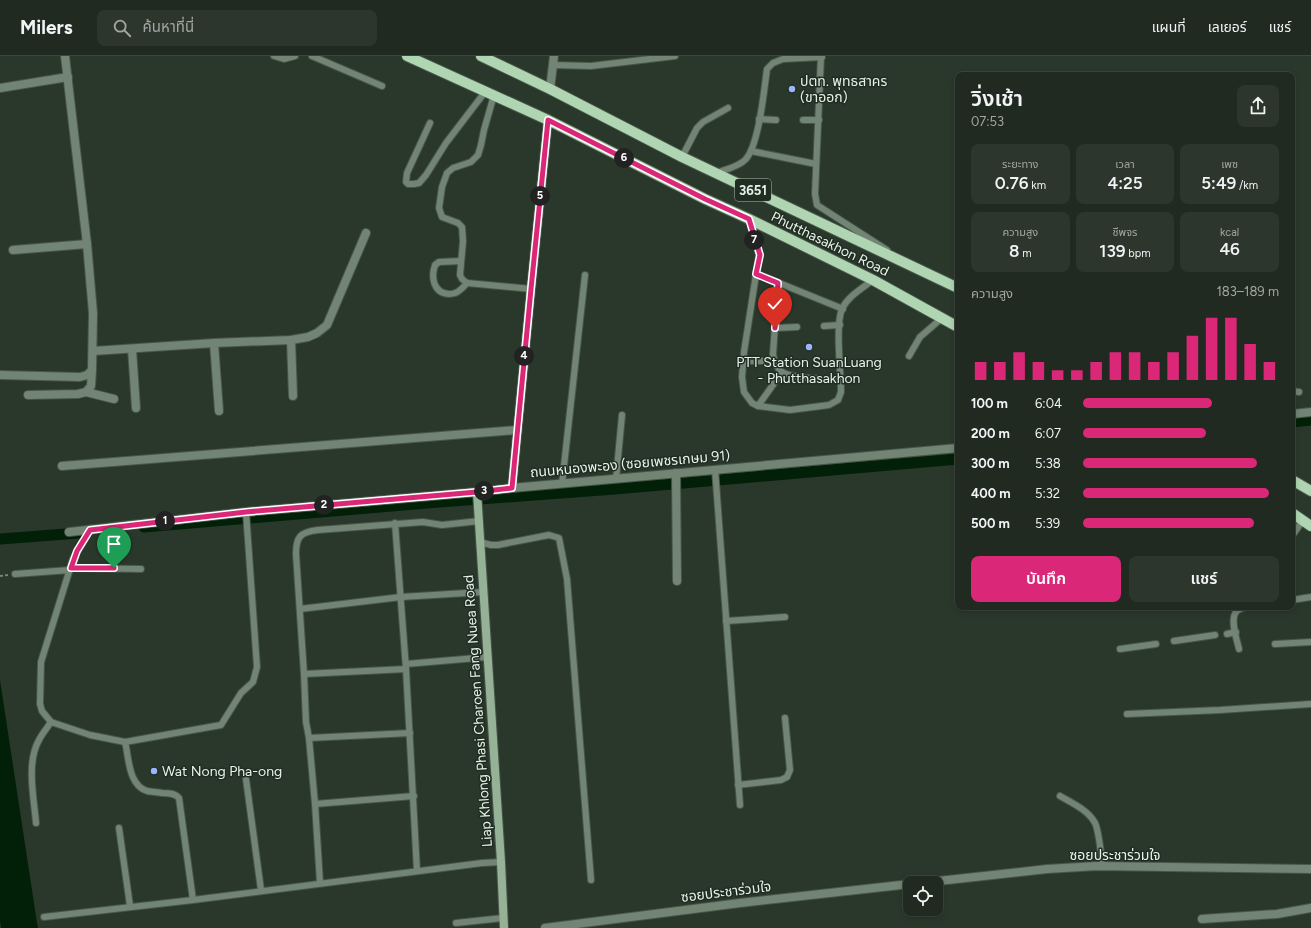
<!DOCTYPE html>
<html lang="th">
<meta charset="utf-8">
<style>
body{margin:0;font-family:Figtree,"Noto Sans Thai",sans-serif;background:#2d362d;color:#f1f3f6;height:100vh;display:flex;flex-direction:column;font-size:15px;white-space:nowrap}
*{box-sizing:border-box;margin:0}
p{font-size:13px;color:#a2a7a5}
.icon{flex:none;width:22px;height:22px;fill:none;stroke:currentColor;stroke-width:2;stroke-linecap:round;stroke-linejoin:round}
.map{position:relative;flex:1;overflow:hidden}
.panel{position:absolute;left:955px;top:16px;width:340px;height:538px;display:flex;flex-direction:column;background:#202a20;border-radius:8px;box-shadow:0 2px 6px #0003,0 0 0 1px #3d463e}
.panel>*{flex:none}
.buttons{position:absolute;left:903px;top:820px;display:grid;gap:8px}
.buttons a{display:grid;place-items:center;width:40px;height:40px;border-radius:8px;background:#202a20;box-shadow:0 2px 6px #0003,0 0 0 1px #3d463e;font-size:20px}
.pin{position:absolute;display:grid;place-items:center;width:34px;height:34px;color:#fff;margin:-41px -17px;border-radius:50% 50% 50% 0;rotate:-45deg;box-shadow:0 0 4px #0007}
.pin .icon{rotate:45deg}
.km{position:absolute;width:20px;height:20px;margin:-10px;border-radius:50%;background:#222;color:#fff;font-size:11px;line-height:20px;text-align:center}
.round{display:grid;place-items:center;flex:none;width:42px;height:42px;border-radius:8px;background:#2d362d}
.overview{display:flex;align-items:center;justify-content:space-between;height:68px;padding:0 16px}
h1{font-size:22px;font-weight:600;line-height:30px}
.figures{display:grid;grid-template-columns:repeat(3,1fr);gap:6px;height:68px;padding:4px 16px}
.figures div{display:grid;align-content:center;border-radius:8px;background:#2d362d;text-align:center}
.figures b{font-size:17px;font-weight:600}
.figures small{font-size:11px;font-weight:400}
.figures p{font-size:11px}
.chart{height:112px;padding:8px 16px}
.chart p{display:flex;justify-content:space-between}
.chart svg{width:100%;height:72px;margin-top:4px;stroke:#db2777;stroke-width:6}
.button{display:flex;gap:8px;margin-top:auto;padding:8px 16px}
.button a{flex:1;height:46px;border-radius:8px;background:#db2777;color:#fff;font-size:16px;font-weight:600;line-height:46px;text-align:center}
.button a+a{background:#2d362d;color:#f1f3f6}
ul{padding:0 16px;list-style:none;font-size:13px}
li{display:grid;grid-template-columns:64px 48px 1fr;align-items:center;height:30px}
li i{height:10px;border-radius:5px;background:#db2777}
header{display:flex;align-items:center;gap:24px;box-sizing:border-box;height:56px;padding:0 20px;background:#202a20;border-bottom:1px solid #3d463e}
header strong{font-size:19px}
nav{display:flex;gap:22px;margin-inline-start:auto;font-size:14px}
.search{width:280px;height:36px;background:#2d362d;display:flex;align-items:center;gap:10px;box-sizing:border-box;padding:0 14px;border-radius:8px;color:#a2a7a5;font-size:15px}
.map>svg:first-child{display:block}
.water{fill:#022007}
.lines{fill:none;stroke-linecap:round;stroke-linejoin:round}
.canal{stroke:#022007;stroke-width:11}
.service-casing{stroke:#485649;stroke-width:8}
.minor-casing{stroke:#485649;stroke-width:10}
.tertiary-casing{stroke:#485649;stroke-width:10}
.secondary-casing{stroke:#485649;stroke-width:10}
.primary-casing{stroke:#485649;stroke-width:12}
.path{stroke:#7a867b;stroke-width:2;stroke-dasharray:3 2;stroke-linecap:butt}
.service{stroke:#728473;stroke-width:6}
.minor{stroke:#728473;stroke-width:8}
.tertiary{stroke:#728473;stroke-width:8}
.secondary{stroke:#95b297;stroke-width:8}
.primary{stroke:#afd5b2;stroke-width:10}
.route-casing{stroke:#fff;stroke-width:8}
.route{stroke:#db2777;stroke-width:5}
.poi-dot{fill:#9bb4fd;stroke:#202e22;stroke-width:1.5}
.labels{text-anchor:middle;dominant-baseline:central;stroke-width:3;stroke-linejoin:round;paint-order:stroke}
.shield{fill:#202e22;stroke:#acb6ad;stroke-width:1}
.shield-label{font-size:13px;font-weight:bold;fill:#e8f1e9}
.poi-label{font-size:14px;fill:#e8f1e9;stroke:#202e22;text-anchor:start}
.street-label{font-size:14px;fill:#e8f1e9;stroke:#202e22}
</style>
<header>
<strong>Milers</strong>
<div class="search"><svg class="icon" aria-label="search" viewBox="0 0 24 24"><circle cx="10" cy="10" r="6"/><path d="M15 15l6 6"/></svg>ค้นหาที่นี่</div>
<nav><a>แผนที่</a><a>เลเยอร์</a><a>แชร์</a></nav>
</header>
<div class="map">
<svg width="1311" height="872" viewBox="0 0 1311 872">
<rect width="100%" height="100%" fill="#2a382b"/>
<path class="water" d="M0 624 37 867 38 872H1L0 865Z"/>
<g class="lines">
<g class="canal">
<path d="M1292 366 1311 364"/>
<path d="M144 471 439 446 615 433 958 403"/>
<path d="M0 483 79 477"/>
</g>
<g class="service-casing">
<g id="service">
<path d="M274 0 284 3 295 0"/>
<path d="M312 0 382 30"/>
<path d="M821 0 815 138 817 149 887 194"/>
<path d="M552 9 591 10 675 0"/>
<path d="M494 39 484 74 481 89 478 99 471 106 453 112 447 117 442 131 439 152 442 161 458 167 462 171 463 185 460 219 462 223 467 227 531 233"/>
<path d="M759 63 776 64"/>
<path d="M803 64H819"/>
<path d="M430 67 407 117 406 126 408 128H414L419 127 426 119 446 87 485 36"/>
<path d="M751 95 816 108"/>
<path d="M682 101 697 72 703 66 728 52"/>
<path d="M717 117C726 113 738 111 745 104 759 90 764 34 767 13L773 7 783 3 822 1"/>
<path d="M749 163 759 199 744 296 742 321 744 336 752 347 758 350 790 354 829 349 838 344 841 336C841 316 835 270 842 253 848 240 863 232 873 224"/>
<path d="M461 205 439 206 435 209C431 221 433 237 449 238 453 238 457 237 460 234 463 232 465 229 467 227"/>
<path d="M757 218 843 253"/>
<path d="M778 227 773 298C774 305 776 312 782 316 793 323 827 323 841 324"/>
<path d="M824 270 840 269"/>
<path d="M775 272 797 271"/>
<path d="M909 300 920 281 942 262"/>
<path d="M743 305H774"/>
<path d="M1292 335 1299 336"/>
<path d="M758 350 782 316"/>
<path d="M715 413 740 749"/>
<path d="M616 423 622 359"/>
<path d="M562 428 585 219"/>
<path d="M395 467 406 613 417 815"/>
<path d="M90 474 73 503 41 606 40 648 42 655 51 666 90 679 125 686C129 701 128 729 147 735 151 736 157 736 162 737 168 737 175 737 179 742L193 844"/>
<path d="M1292 480 1303 464"/>
<path d="M480 486 491 489H498L549 479 559 482 567 523 591 824"/>
<path d="M71 512 141 513"/>
<path d="M15 518 70 514"/>
<path d="M1292 544 1311 541"/>
<path d="M300 553 401 541 483 536"/>
<path d="M726 565 785 561"/>
<path d="M1227 578 1236 576"/>
<path d="M1174 585 1215 579"/>
<path d="M1275 588 1311 586"/>
<path d="M1120 593 1156 588"/>
<path d="M1239 593C1237 584 1229 562 1237 555 1239 553 1243 552 1246 551"/>
<path d="M406 608 488 601"/>
<path d="M304 618 406 613"/>
<path d="M1127 658 1220 654 1311 648"/>
<path d="M309 682 410 677"/>
<path d="M125 686 221 669 241 637 253 626 257 611 246 456"/>
<path d="M246 723 261 834"/>
<path d="M738 729 781 724 787 721 790 714 785 662"/>
<path d="M1060 740C1072 747 1088 754 1095 767 1099 774 1101 801 1103 810"/>
<path d="M315 748 414 740"/>
<path d="M36 767C34 742 26 707 39 684 42 678 47 672 51 666"/>
<path d="M119 772 130 850"/>
<path d="M320 827 315 748 309 682 306 666 304 618 296 498C296 481 300 476 318 474L423 466 442 469 479 465"/>
<path d="M44 861 193 844 482 807 501 806"/>
<path d="M456 867 503 862"/>
</g>
</g>
<g class="minor-casing">
<g id="minor">
<path d="M0 32 68 21"/>
<path d="M13 194 87 188"/>
<path d="M291 284 293 340"/>
<path d="M214 287 219 355"/>
<path d="M132 293 136 352"/>
<path d="M93 295 214 287 291 284 308 281 317 277 327 269 366 177"/>
<path d="M0 319 80 321 87 319 92 314 93 257 87 188 65 0"/>
<path d="M86 336 114 343"/>
<path d="M28 339 78 338 86 336 91 330 92 314"/>
<path d="M1292 358 1311 356"/>
<path d="M62 410 517 374"/>
<path d="M676 417 677 525"/>
<path d="M512 432 958 392"/>
<path d="M69 476 246 456 477 436"/>
<path d="M920 827 1047 813 1097 810 1311 813"/>
<path d="M1202 863 1277 858 1311 852"/>
<path d="M545 872 740 847 910 828"/>
</g>
</g>
<g class="tertiary-casing">
<path id="tertiary" d="M550 33 554 0"/>
</g>
<g class="secondary-casing">
<path id="secondary" d="M504 872 501 806 477 436 512 432 531 233 548 64"/>
</g>
<g class="primary-casing">
<g id="primary">
<path d="M407 0 548 64 705 143 749 163 873 224 958 271"/>
<path d="M481 0 550 33 682 101 958 232"/>
<path d="M1292 424 1311 435"/>
<path d="M1292 457 1311 470"/>
</g>
</g>
<path class="path" d="M0 520 8 519"/>
<use href="#service" class="service"/>
<use href="#minor" class="minor"/>
<use href="#tertiary" class="tertiary"/>
<use href="#secondary" class="secondary"/>
<use href="#primary" class="primary"/>
</g>
<g class="lines">
<g class="route-casing">
<path id="route" d="M114 512H71L77 495 90 474 246 456 477 436 512 432 531 233 548 64 705 143 749 163 760 199 756 218 778 227 775 272"/>
</g>
<use href="#route" class="route"/>
</g>
<g class="poi-dot">
<circle cx="792" cy="33" r="4"/>
<circle cx="809" cy="291" r="4"/>
<circle cx="154" cy="715" r="4"/>
</g>
<g class="labels">
<rect class="shield" x="735" y="123" width="36" height="22" rx="3"/>
<g class="shield-label">
<text x="753" y="134">3651</text>
</g>
<g class="poi-label">
<text x="800" y="25">ปตท. พุทธสาคร<tspan x="800" dy="16">(ขาออก)</tspan></text>
<text x="809" y="306" text-anchor="middle">PTT Station SuanLuang<tspan x="809" dy="16">- Phutthasakhon</tspan></text>
<text x="162" y="715">Wat Nong Pha-ong</text>
</g>
<g class="street-label">
<text transform="translate(830 188) rotate(26)">Phutthasakhon Road</text>
<text transform="translate(630 408) rotate(-5)">ถนนหนองพะอง (ซอยเพชรเกษม 91)</text>
<text transform="translate(478 655) rotate(-94)">Liap Khlong Phasi Charoen Fang Nuea Road</text>
<text x="1115" y="799">ซอยประชาร่วมใจ</text>
<text transform="translate(726 836) rotate(-7)">ซอยประชาร่วมใจ</text>
</g>
</g>
</svg>
<div class="buttons">
<a><svg class="icon" aria-label="locate" viewBox="0 0 24 24"><circle cx="12" cy="12" r="6"/><path d="M12 2v4M12 18v4M2 12h4M18 12h4"/></svg></a>
</div>
<div class="pin" style="left:114px;top:512px;background:#1e9e55"><svg class="icon" aria-label="arrive" viewBox="0 0 24 24"><path d="M6 21V4h12l-3 4 3 4H6"/></svg></div>
<div class="pin" style="left:775px;top:272px;background:#d93025"><svg class="icon" aria-label="check" viewBox="0 0 24 24"><path d="M5 12l5 5 9-10"/></svg></div>
<b class="km" style="left:165px;top:465px">1</b>
<b class="km" style="left:324px;top:449px">2</b>
<b class="km" style="left:484px;top:435px">3</b>
<b class="km" style="left:524px;top:300px">4</b>
<b class="km" style="left:540px;top:140px">5</b>
<b class="km" style="left:624px;top:102px">6</b>
<b class="km" style="left:754px;top:184px">7</b>
<section class="panel">
<div class="overview"><div><h1>วิ่งเช้า</h1><p>07:53</p></div><a class="round"><svg class="icon" aria-label="share" viewBox="0 0 24 24"><path d="M12 15V3M7 8l5-5 5 5M5 13v7h14v-7"/></svg></a></div>
<div class="figures">
<div><p>ระยะทาง</p><b>0.76<small> km</small></b></div>
<div><p>เวลา</p><b>4:25</b></div>
<div><p>เพซ</p><b>5:49<small> /km</small></b></div>
</div>
<div class="figures">
<div><p>ความสูง</p><b>8<small> m</small></b></div>
<div><p>ชีพจร</p><b>139<small> bpm</small></b></div>
<div><p>kcal</p><b>46</b></div>
</div>
<div class="chart"><p><span>ความสูง</span>183–189 m</p>
<svg viewBox="0 0 160 44" preserveAspectRatio="none"><path d="M5 44V33M15 44V33M25 44V27M35 44V33M45 44V38M55 44V38M65 44V33M75 44V27M85 44V27M95 44V33M105 44V27M115 44V17M125 44V6M135 44V6M145 44V22M155 44V33"/></svg>
</div>
<ul>
<li><b>100 m</b>6:04<i style="width:66%"></i></li>
<li><b>200 m</b>6:07<i style="width:63%"></i></li>
<li><b>300 m</b>5:38<i style="width:89%"></i></li>
<li><b>400 m</b>5:32<i style="width:95%"></i></li>
<li><b>500 m</b>5:39<i style="width:87%"></i></li>
</ul>
<div class="button"><a>บันทึก</a><a>แชร์</a></div>
</section>
</div>
